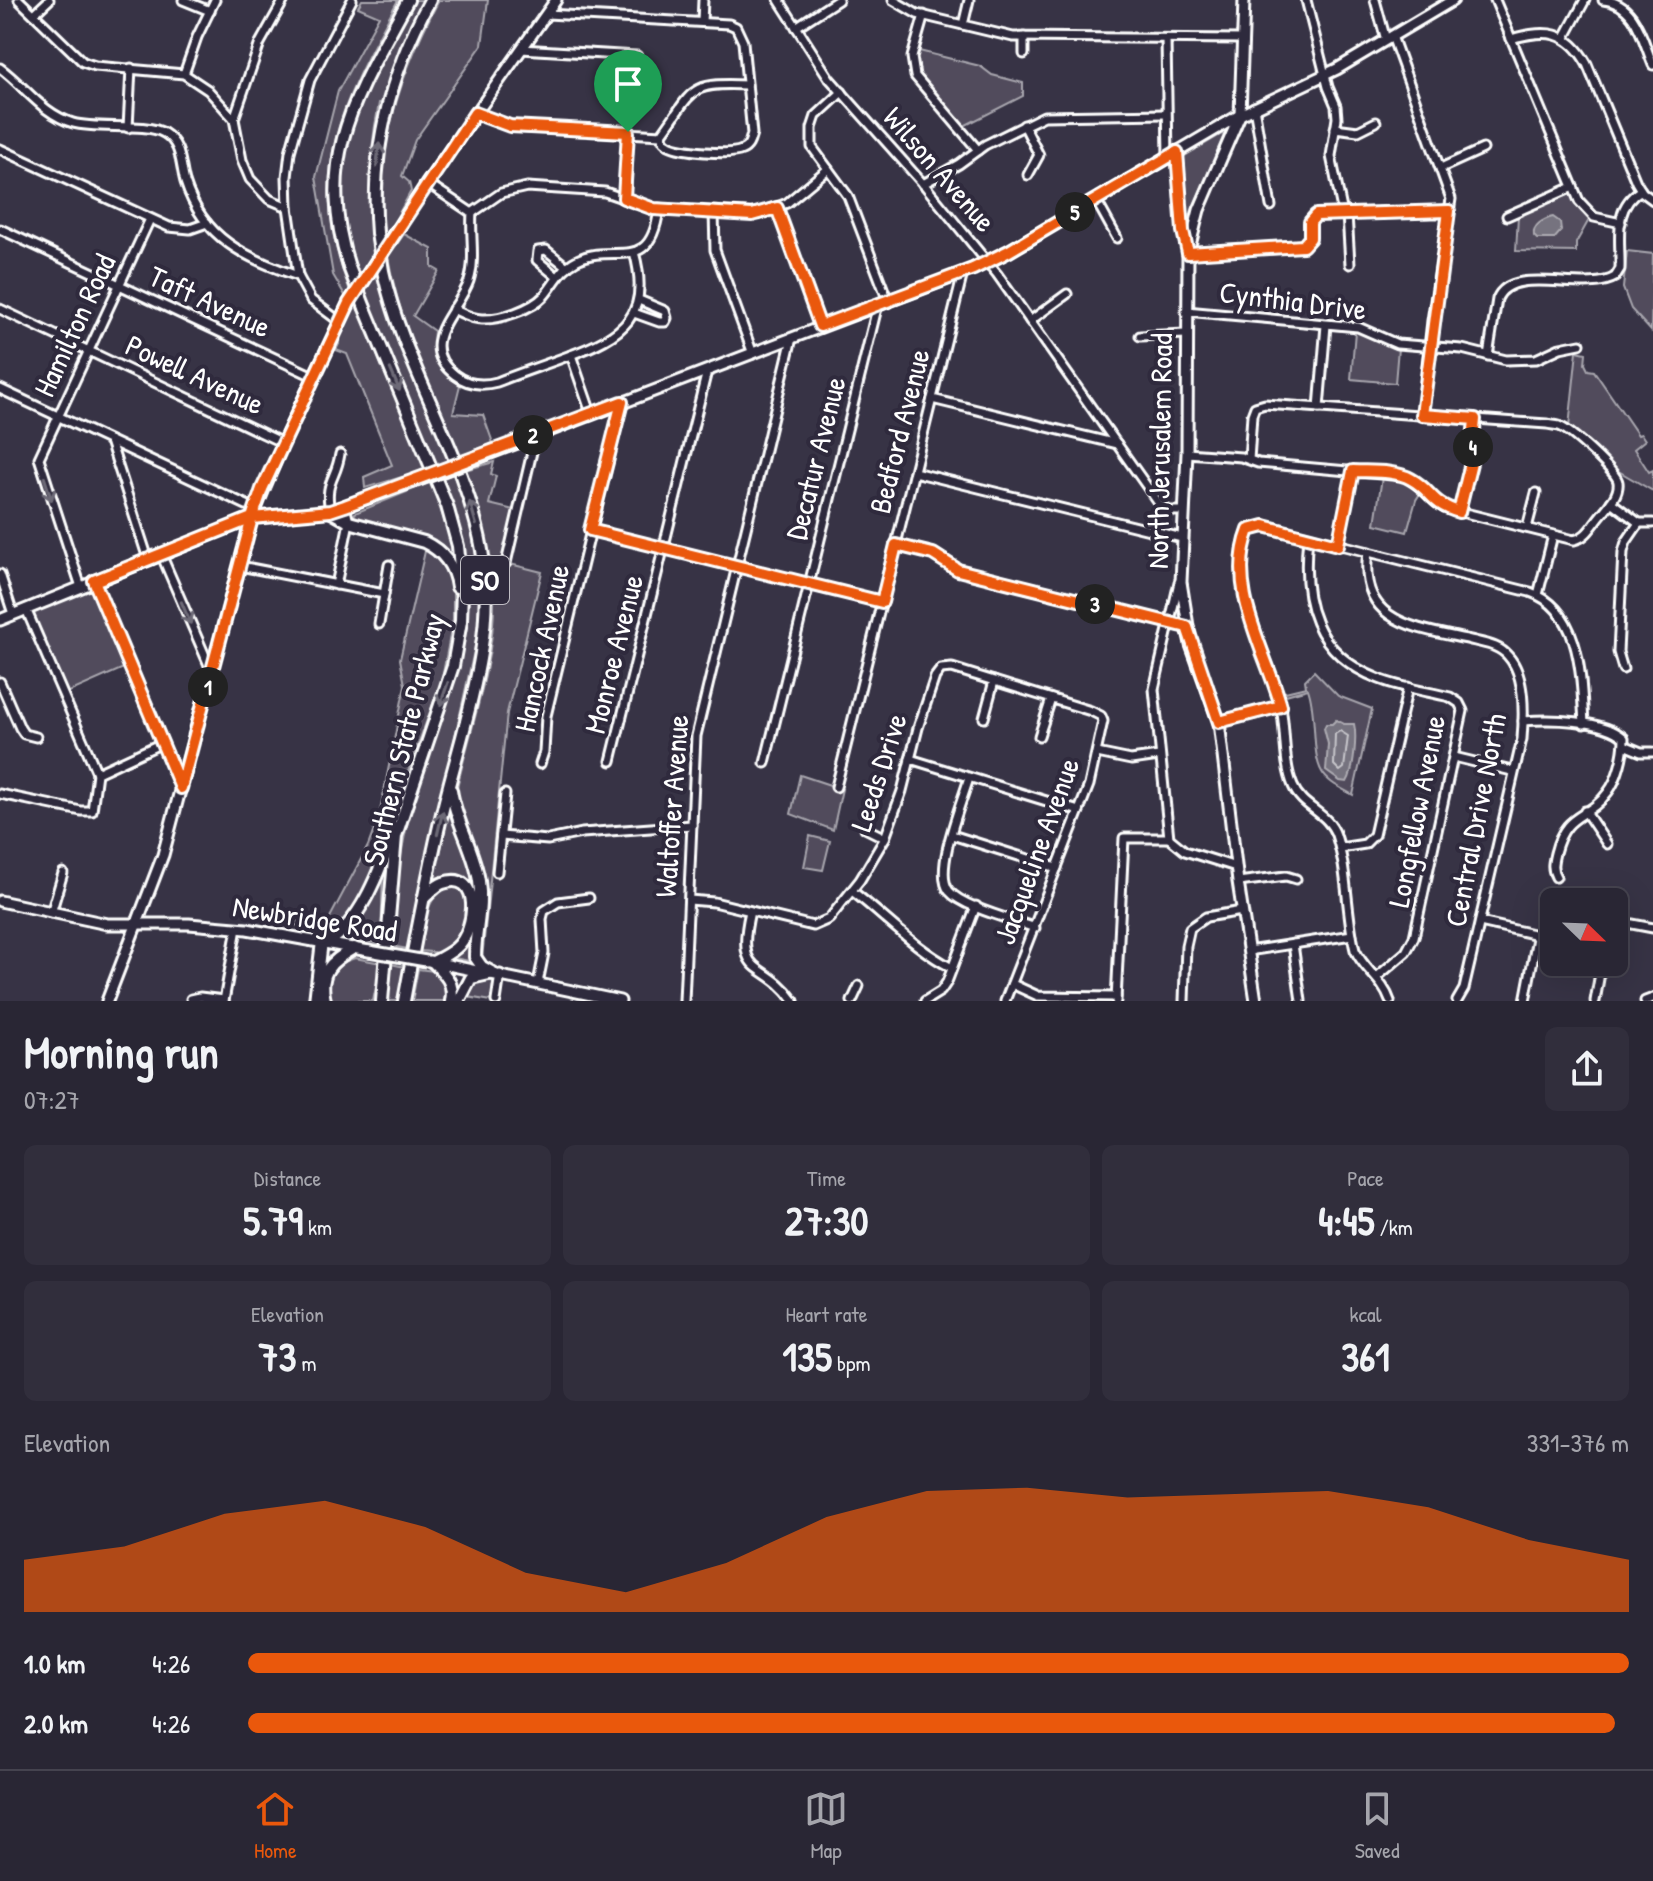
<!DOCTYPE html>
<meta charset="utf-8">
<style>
body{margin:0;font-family:"Patrick Hand",sans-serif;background:#312e3c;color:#f1f3f6;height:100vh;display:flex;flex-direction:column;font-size:30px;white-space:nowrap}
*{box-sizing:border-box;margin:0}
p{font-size:26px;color:#a5a5ac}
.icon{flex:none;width:44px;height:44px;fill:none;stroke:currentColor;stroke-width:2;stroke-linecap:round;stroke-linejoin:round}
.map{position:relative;height:1001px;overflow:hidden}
.drawer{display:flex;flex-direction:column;background:#292634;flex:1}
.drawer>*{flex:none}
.needle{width:52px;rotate:113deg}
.buttons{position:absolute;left:1540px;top:888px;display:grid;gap:16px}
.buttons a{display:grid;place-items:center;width:88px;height:88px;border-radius:12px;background:#292634;box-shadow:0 8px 32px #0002,0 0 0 2px #45434f;font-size:40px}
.pin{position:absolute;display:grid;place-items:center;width:68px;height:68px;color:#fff;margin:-82px -34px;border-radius:50% 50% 50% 0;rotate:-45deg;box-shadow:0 0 8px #0007}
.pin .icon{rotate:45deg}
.km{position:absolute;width:40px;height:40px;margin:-20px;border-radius:50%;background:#222;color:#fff;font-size:22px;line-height:40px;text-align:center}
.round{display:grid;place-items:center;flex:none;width:84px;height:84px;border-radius:12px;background:#312e3c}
.head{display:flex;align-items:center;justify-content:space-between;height:136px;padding:0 24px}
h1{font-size:44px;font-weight:700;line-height:60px}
.stats{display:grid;grid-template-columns:repeat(3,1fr);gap:12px;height:136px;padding:8px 24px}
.stats div{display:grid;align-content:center;border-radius:12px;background:#312e3c;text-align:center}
.stats b{font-size:40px;font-weight:700}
.stats small{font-size:22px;font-weight:400}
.stats p{font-size:22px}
.chart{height:224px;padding:16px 24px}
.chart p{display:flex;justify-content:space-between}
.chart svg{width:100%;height:144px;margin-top:8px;fill:#ea580c;opacity:.7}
ul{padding:0 24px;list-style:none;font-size:26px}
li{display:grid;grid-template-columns:128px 96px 1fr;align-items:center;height:60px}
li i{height:20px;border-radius:10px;background:#ea580c}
.tab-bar{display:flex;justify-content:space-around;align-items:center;height:112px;border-top:2px solid #45434f;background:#292634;font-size:22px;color:#a5a5ac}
.tab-bar a{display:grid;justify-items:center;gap:4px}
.tab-bar .current{color:#ea580c}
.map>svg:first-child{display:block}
.green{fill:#514c5c;stroke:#a8a6ae;stroke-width:2}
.water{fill:#76737f;stroke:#adabb2;stroke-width:2}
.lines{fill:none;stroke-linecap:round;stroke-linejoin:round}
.shore{stroke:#c8c7cc;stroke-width:2}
.minor-casing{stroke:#fff;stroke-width:13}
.major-casing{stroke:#fff;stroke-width:15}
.highway-casing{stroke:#fff;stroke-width:16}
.minor{stroke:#2f2a3d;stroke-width:7}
.major{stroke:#2f2a3d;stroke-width:9}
.highway{stroke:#2f2a3d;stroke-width:10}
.major-bridge-casing{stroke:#fff;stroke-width:15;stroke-linecap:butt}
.highway-bridge-casing{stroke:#fff;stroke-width:16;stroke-linecap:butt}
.major-bridge{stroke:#2f2a3d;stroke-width:9}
.highway-bridge{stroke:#2f2a3d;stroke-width:10}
.oneway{stroke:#6d6a77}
.route-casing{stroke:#fff;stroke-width:16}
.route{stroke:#ea580c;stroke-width:10}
.labels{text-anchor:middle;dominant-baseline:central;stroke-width:8;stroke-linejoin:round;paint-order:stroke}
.shield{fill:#2f2a3d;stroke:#c1bfc5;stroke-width:2}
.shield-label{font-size:28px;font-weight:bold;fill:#fff}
.street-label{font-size:30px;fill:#fff;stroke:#2f2a3d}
</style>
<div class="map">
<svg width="1653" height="1001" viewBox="0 0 1653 1001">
<rect width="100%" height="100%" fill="#373345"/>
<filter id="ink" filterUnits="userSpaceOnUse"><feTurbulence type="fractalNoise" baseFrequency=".0125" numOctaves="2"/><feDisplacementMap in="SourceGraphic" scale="16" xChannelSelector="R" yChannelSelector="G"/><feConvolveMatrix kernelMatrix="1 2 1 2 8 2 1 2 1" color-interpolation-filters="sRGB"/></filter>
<g filter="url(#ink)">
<g class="green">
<path d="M362 0H398C341 105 304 171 350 291L346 297 333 275 316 177 338 91 379 16 358 7Z"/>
<path d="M414 0H425L407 32 382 103H379C369 154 366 206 374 258L359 278C342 230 336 192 349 142L345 141 354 110Z"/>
<path d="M439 0H488L482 45 415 140 402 176 409 182 411 191 385 239C372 155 400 73 439 0Z"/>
<path d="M915 50 980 66 992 75 1023 83V96L962 127C938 102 915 87 915 50Z"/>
<path d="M1222 134 1224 135 1189 217 1186 216 1183 157Z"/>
<path d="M1571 192 1581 211 1590 218 1576 243V252L1516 251 1518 216Z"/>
<path d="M404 234 432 249V267L439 271 413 316 434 331C431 355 441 371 460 385L453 413 483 415 493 443 460 458C433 392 400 327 388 257Z"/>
<path d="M1627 251 1653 254 1651 331 1631 309 1623 288Z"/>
<path d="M376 272 377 275 379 274 392 321 447 454V463L437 467 364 290Z"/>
<path d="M355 303 426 470 365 488 364 477 392 465 347 354 336 350 339 344 337 339Z"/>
<path d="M1355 331C1371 333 1382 344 1398 348L1395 383 1351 379Z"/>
<path d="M1577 351 1586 353 1585 364 1588 370 1594 371 1638 435 1641 434 1645 440 1634 449 1649 472 1653 470V491L1615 469 1569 427Z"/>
<path d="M494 462 491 474 496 476 489 504 518 511 506 563 542 572 507 713 482 959 478 958 484 899 456 807 457 787C471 728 496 655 494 595 492 551 480 510 465 470Z"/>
<path d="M453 474C477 529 481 574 478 633L408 949 391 946 396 919 394 916C397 877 402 840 413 802 435 731 469 666 469 590 469 552 454 514 442 478Z"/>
<path d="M1382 477 1404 479 1421 492 1416 500 1407 532 1375 524Z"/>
<path d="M431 482 453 546 455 565 448 556 356 520 354 517 355 513Z"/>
<path d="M426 547 448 565 453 592V619L442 679 394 810 382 855 342 930 332 933 286 923 284 920 326 925 368 846 379 816 405 685 400 659Z"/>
<path d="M92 585 126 667 67 693 32 610Z"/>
<path d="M1314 671 1338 696 1372 709 1353 795C1343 789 1328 783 1322 772 1311 754 1317 713 1308 689L1282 696 1281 693 1306 687 1305 680Z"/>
<path d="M800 775 842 789 833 830 791 814Z"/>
<path d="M450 804 478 885 474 962 449 957 476 915 464 882 434 884Z"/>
<path d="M810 836 830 841 823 870 804 867Z"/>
<path d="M383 871 381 944 347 937 345 935Z"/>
<path d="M450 884 466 890 472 910 458 943 443 953 420 951C426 923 424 897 450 884Z"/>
<path d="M355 958 381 963 373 1001H328V974L332 966Z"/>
<path d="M391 964 405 967 400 1001H388Z"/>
<path d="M418 969 434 971 446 979 450 1001H412Z"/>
<path d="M477 978 493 981 492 1001 467 997 466 1001H462L469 984Z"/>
</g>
<g class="water">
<path d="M1553 217 1560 222 1561 231 1554 239H1537L1534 236C1532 225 1544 219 1553 217Z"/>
<path d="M1336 720 1344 724H1354C1357 736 1354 771 1347 782L1340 781 1326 771 1328 744 1324 728 1326 724H1332Z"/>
</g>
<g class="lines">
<path class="shore" d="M1340 731 1348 736 1344 768 1340 771 1334 765 1335 734Z"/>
<g class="minor-casing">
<g id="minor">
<path d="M19 0 83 62 95 66 184 74 208 90 234 119"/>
<path d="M183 0 210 11"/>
<path d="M284 0 260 43 234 119 242 160 250 179 269 199 288 207"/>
<path d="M779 0 829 78 926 187 997 274 1160 505 1169 511H1184"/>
<path d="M893 0 917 14 1013 37 1242 39"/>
<path d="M1306 0 1328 87 1336 106 1337 118 1331 156 1343 214"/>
<path d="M1375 0 1386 40"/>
<path d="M1495 0 1579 201 1594 217 1621 223"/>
<path d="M1603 0C1636 3 1642 39 1653 65"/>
<path d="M34 14 49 0"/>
<path d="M924 15 912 57 915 76 978 150"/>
<path d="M702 22 703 0"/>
<path d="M963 25 969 0"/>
<path d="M796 27 838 0"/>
<path d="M1392 36 1451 199 1432 321 1422 415"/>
<path d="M1565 37 1585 0"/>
<path d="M1166 39 1168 157"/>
<path d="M1511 39C1546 29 1568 30 1587 64L1636 182 1642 192 1653 200"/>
<path d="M521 49 637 56"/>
<path d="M1024 54V37"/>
<path d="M0 68C25 86 42 114 73 123 98 130 145 122 164 133 182 144 180 164 185 182 203 239 246 258 298 276"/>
<path d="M184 74 197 37 215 0"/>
<path d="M842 92 816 116 812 128V147L848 196 888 301"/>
<path d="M1254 107 1271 206"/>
<path d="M475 113 510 126 661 135C664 141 663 141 669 145 680 151 730 156 742 150 749 147 750 141 752 134L743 42 736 27 729 24 547 14"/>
<path d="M1024 125 1039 155 1028 175"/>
<path d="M128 128 131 68"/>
<path d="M1335 128 1358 131 1376 122"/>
<path d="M661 135C694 90 688 82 747 85"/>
<path d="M0 149 169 227 190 229 207 223"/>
<path d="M1177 152 1183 231 1188 253 1303 246 1310 238V222L1316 215 1449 211"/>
<path d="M1441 168 1483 149"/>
<path d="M427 183 472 213"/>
<path d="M923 184 959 164 985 145 1044 116 1166 114"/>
<path d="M624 198 628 132"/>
<path d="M1096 200 1117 238"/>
<path d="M777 208 820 326"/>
<path d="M714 212 715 250 753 354"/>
<path d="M472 213C470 234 476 260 469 281 459 311 414 344 455 375 468 385 482 386 497 382 520 373 544 365 568 356 623 336 652 316 634 252"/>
<path d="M472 213 501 193 527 187 605 192 654 209 760 214 787 203 828 169"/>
<path d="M1347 214 1350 264"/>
<path d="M1507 216 1573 187"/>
<path d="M0 229 313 376"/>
<path d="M557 277 537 260 538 251 546 250 567 267"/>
<path d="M0 309 283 443"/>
<path d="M453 309C462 313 471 319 482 319 500 320 532 309 544 296 555 283 561 268 577 260 614 241 650 277 659 209"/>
<path d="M1186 311 1358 327 1397 344 1462 349 1506 360 1536 359 1560 348 1580 344"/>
<path d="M634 313 659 322H665L667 318 665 311 639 300"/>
<path d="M339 321 311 300 298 276 288 207 287 177 290 152 310 80 352 0"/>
<path d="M1030 321 1067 294"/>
<path d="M1140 336 1186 334"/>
<path d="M571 355 591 413"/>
<path d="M1488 356 1497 299C1512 263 1586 295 1615 277L1620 269C1621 238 1612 208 1641 190"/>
<path d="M0 389 255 509"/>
<path d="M932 399 1117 444"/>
<path d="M1319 408 1326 325"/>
<path d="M110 441 148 559"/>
<path d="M1187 453 1241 457 1258 463 1404 476C1421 483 1429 499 1445 508L1574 540C1585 538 1590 529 1597 520 1604 510 1620 496 1618 482 1617 472 1570 430 1559 426 1555 425 1551 425 1547 424L1265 404 1255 407 1252 415 1249 460"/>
<path d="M914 472 1182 538"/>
<path d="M1611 502 1639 523H1653"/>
<path d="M330 511C324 481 336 480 340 454"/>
<path d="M1459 512 1471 463 1475 419"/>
<path d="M1527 528 1536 493"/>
<path d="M590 530 882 602"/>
<path d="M1308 538C1301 600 1314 654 1379 679 1401 688 1426 691 1450 697L1459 703 1463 711 1414 937 1406 952 1377 977"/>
<path d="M896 545 933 554 958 570 1187 627"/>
<path d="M1338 545 1353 471"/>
<path d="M1368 552C1357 626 1420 628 1475 641 1487 644 1500 646 1508 656 1526 675 1524 715 1522 739L1464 989 1457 1001"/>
<path d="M161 554 212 672"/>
<path d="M506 563 536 435"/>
<path d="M240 566 384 594"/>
<path d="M0 574 13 614"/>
<path d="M94 581 181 788"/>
<path d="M1179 582 1154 689 1169 838 1185 851 1236 867"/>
<path d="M336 585 349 522 345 506"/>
<path d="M81 587 39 458 150 219"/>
<path d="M1538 595 1553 535"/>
<path d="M379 624 389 565"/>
<path d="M1623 669 1618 652 1623 552 1626 542 1639 523"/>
<path d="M0 682 20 728 24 734 36 737"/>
<path d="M984 718 994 681"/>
<path d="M1523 721C1550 719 1603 719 1624 738 1624 754 1618 779 1608 792 1587 821 1566 810 1555 853 1553 862 1551 868 1556 877"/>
<path d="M1219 722 1281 706"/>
<path d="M1039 736 1051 699"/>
<path d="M1624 745 1641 752H1653"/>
<path d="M1097 753 1131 760 1159 756"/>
<path d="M1454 757 1512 771"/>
<path d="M910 759 1079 811"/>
<path d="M611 761 707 371"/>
<path d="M765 763 878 304"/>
<path d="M540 764 544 752 546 716 622 402"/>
<path d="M97 773 162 743"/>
<path d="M969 778C962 802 933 871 949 891 962 907 1014 920 1035 928"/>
<path d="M836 787 963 273"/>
<path d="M0 794 81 811H92L97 773 26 609"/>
<path d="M1585 811 1607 844"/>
<path d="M865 828 885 838"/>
<path d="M952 835 1057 868"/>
<path d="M501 836 548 840 582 833 692 825"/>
<path d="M1340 848 1365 844 1374 835 1408 687"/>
<path d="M497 872 505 794"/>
<path d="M1238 882 1286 876 1296 879"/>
<path d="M852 891C886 917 914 948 952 968"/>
<path d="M689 900 714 902 813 926 829 919 860 880 885 838 902 791 918 728 935 677 941 669 952 668 1091 711 1101 716 1103 721 1089 785 1005 1001"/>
<path d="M750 911C734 981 764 958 794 1001"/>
<path d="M51 913 63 873"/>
<path d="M1480 922 1533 934 1537 938 1525 1001"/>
<path d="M1614 929 1627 923 1653 928"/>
<path d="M1293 944 1301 1001"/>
<path d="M1248 951 1352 935"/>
<path d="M538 983 544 953 542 919 544 911 558 902 589 898"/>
<path d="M1012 984 1038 996 1116 997"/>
<path d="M191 999 200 997 224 1000"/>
<path d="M224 1001 237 928"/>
<path d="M496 1001 500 974"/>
<path d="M684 1001 696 736 792 338"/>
<path d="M852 1001 859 986"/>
<path d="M925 1001 941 991 947 982 976 906"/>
<path d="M1116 1001 1124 838H1169"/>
<path d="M1184 1001 1186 946 1190 928 1206 917 1242 911"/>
<path d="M1390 1001C1383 980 1364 970 1355 950 1346 913 1348 872 1336 835 1328 812 1302 808 1293 786 1283 762 1286 732 1281 707 1268 652 1225 588 1249 530L1264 526 1530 592C1582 610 1581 678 1584 724"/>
<path d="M1595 1001 1602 962"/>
<path d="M1645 1001 1653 998"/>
</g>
</g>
<g class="major-casing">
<g id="major">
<path d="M1244 0 1240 115 1199 210 1188 253 1187 453 1181 582 1191 645 1219 722 1238 882 1256 1001"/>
<path d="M478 458 973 269 1009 251 1240 115 1337 69 1453 0"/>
<path d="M0 620 252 518 330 511 411 483"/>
<path d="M0 901 107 924H189L247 929 369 951"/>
<path d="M429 961 620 1001"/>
<path d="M107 1001 163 855 252 518 283 443 349 303 427 183 556 0"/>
</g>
</g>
<g class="highway-casing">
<g id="highway">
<path d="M377 233C370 149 390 73 430 0"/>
<path d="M349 267C314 155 357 95 408 0"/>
<path d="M383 271C404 368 465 453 482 550 497 637 464 723 444 805 428 870 416 936 404 1001"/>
<path d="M365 308 447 506 458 546 462 589 461 621 453 666 396 836 382 1001"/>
<path d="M330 511 349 522 424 542C443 551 454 565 457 587"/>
<path d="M451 790C456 823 474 849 479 881 483 907 475 931 475 957L482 967 493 973"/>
<path d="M423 899C429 894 436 885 443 883 482 869 477 930 456 948 449 954 441 958 433 962 445 974 455 983 451 1001"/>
<path d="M329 942C360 921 377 877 390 842"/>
<path d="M315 1001 322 941"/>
<path d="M325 1001C318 972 331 961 354 948"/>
<path d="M459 1001 471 978 493 973"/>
</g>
</g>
<use href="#minor" class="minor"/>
<use href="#major" class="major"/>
<use href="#highway" class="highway"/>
<g class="major-bridge-casing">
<g id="major-bridge">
<path d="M411 483 478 458"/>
<path d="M369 951 426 961"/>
</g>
</g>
<g class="highway-bridge-casing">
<g id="highway-bridge">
<path d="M377 233 383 271"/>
<path d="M349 267 365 308"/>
</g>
</g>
<use href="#major-bridge" class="major-bridge"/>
<use href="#highway-bridge" class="highway-bridge"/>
</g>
<defs><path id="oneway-shaft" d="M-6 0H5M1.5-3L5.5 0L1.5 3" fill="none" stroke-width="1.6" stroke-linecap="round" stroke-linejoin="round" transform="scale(2)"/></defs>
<g class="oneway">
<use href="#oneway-shaft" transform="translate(378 155) rotate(-84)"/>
<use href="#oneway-shaft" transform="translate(395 380) rotate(67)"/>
<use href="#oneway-shaft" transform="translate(48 489) rotate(72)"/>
<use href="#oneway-shaft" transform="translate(473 513) rotate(-106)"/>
<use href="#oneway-shaft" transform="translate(186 613) rotate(67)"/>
<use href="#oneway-shaft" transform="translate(444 694) rotate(109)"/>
<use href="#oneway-shaft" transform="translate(440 823) rotate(-77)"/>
</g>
</g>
<g class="lines" filter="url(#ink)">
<g class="route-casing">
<path id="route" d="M628 132 510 126 475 113 349 303 262 489 252 518 181 788 94 581 252 518 330 511 345 506 622 402 590 530 882 602 896 545 933 554 958 570 1187 627 1219 722 1281 706C1266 651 1226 589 1249 530L1264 526 1338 545 1353 471C1371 472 1395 470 1411 479 1433 491 1429 503 1459 512L1471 463 1475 419 1422 415 1449 211 1316 215 1310 222V238L1303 246 1188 253 1183 231 1177 152 1009 251 973 269 820 326 777 208 752 215 654 209 624 198 628 132"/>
</g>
<use href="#route" class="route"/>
</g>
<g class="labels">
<rect class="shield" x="461" y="556" width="48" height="48" rx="6"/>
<g class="shield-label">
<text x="485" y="580">SO</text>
</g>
<g class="street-label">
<text transform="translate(940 169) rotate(49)">Wilson Avenue</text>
<text transform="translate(1293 300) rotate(7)">Cynthia Drive</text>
<text transform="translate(210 301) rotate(25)">Taft Avenue</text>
<text transform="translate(74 325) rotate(-65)">Hamilton Road</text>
<text transform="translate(195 374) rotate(25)">Powell Avenue</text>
<text transform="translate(899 431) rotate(-76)">Bedford Avenue</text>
<text transform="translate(1159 451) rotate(-89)">North Jerusalem Road</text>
<text transform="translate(815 458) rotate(-76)">Decatur Avenue</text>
<text transform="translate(541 648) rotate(-78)">Hancock Avenue</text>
<text transform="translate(613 654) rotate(-76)">Monroe Avenue</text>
<text transform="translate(403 739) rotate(-76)">Southern State Parkway</text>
<text transform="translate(878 772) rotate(-72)">Leeds Drive</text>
<text transform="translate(671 806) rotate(-86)">Waltoffer Avenue</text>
<text transform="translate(1416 811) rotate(-79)">Longfellow Avenue</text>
<text transform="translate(1475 820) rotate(-79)">Central Drive North</text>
<text transform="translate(1036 851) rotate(-70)">Jacqueline Avenue</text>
<text transform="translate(315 918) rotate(9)">Newbridge Road</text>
</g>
</g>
</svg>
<div class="buttons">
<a><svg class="needle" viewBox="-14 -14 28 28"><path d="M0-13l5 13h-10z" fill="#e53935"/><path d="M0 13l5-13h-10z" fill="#a5a5ac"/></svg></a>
</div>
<div class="pin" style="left:628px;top:132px;background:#1e9e55"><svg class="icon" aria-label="arrive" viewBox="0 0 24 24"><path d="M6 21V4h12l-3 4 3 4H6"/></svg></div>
<b class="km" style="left:208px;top:687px">1</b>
<b class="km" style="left:533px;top:435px">2</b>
<b class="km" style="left:1095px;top:604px">3</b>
<b class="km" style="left:1473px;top:447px">4</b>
<b class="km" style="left:1075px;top:212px">5</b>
</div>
<section class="drawer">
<div class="head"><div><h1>Morning run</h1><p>07:27</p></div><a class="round"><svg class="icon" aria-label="share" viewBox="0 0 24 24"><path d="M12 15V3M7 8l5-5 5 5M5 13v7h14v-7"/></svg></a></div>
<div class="stats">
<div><p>Distance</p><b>5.79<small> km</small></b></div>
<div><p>Time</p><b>27:30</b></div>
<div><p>Pace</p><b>4:45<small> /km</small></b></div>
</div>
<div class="stats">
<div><p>Elevation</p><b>73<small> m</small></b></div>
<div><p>Heart rate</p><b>135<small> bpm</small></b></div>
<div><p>kcal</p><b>361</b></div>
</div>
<div class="chart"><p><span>Elevation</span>331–376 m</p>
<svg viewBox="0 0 160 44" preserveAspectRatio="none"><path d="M0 44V28L10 24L20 14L30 10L40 18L50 32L60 38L70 29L80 15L90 7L100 6L110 9L120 8L130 7L140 12L150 22L160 28V44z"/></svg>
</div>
<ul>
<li><b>1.0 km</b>4:26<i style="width:100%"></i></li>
<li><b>2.0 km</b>4:26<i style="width:99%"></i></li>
</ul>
</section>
<nav class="tab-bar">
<a class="current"><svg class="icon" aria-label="home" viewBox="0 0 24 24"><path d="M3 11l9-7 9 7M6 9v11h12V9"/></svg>Home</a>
<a><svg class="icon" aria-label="map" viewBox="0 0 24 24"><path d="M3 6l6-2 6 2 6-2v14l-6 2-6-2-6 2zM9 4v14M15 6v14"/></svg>Map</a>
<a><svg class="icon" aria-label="saved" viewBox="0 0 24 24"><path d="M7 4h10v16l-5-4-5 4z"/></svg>Saved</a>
</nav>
